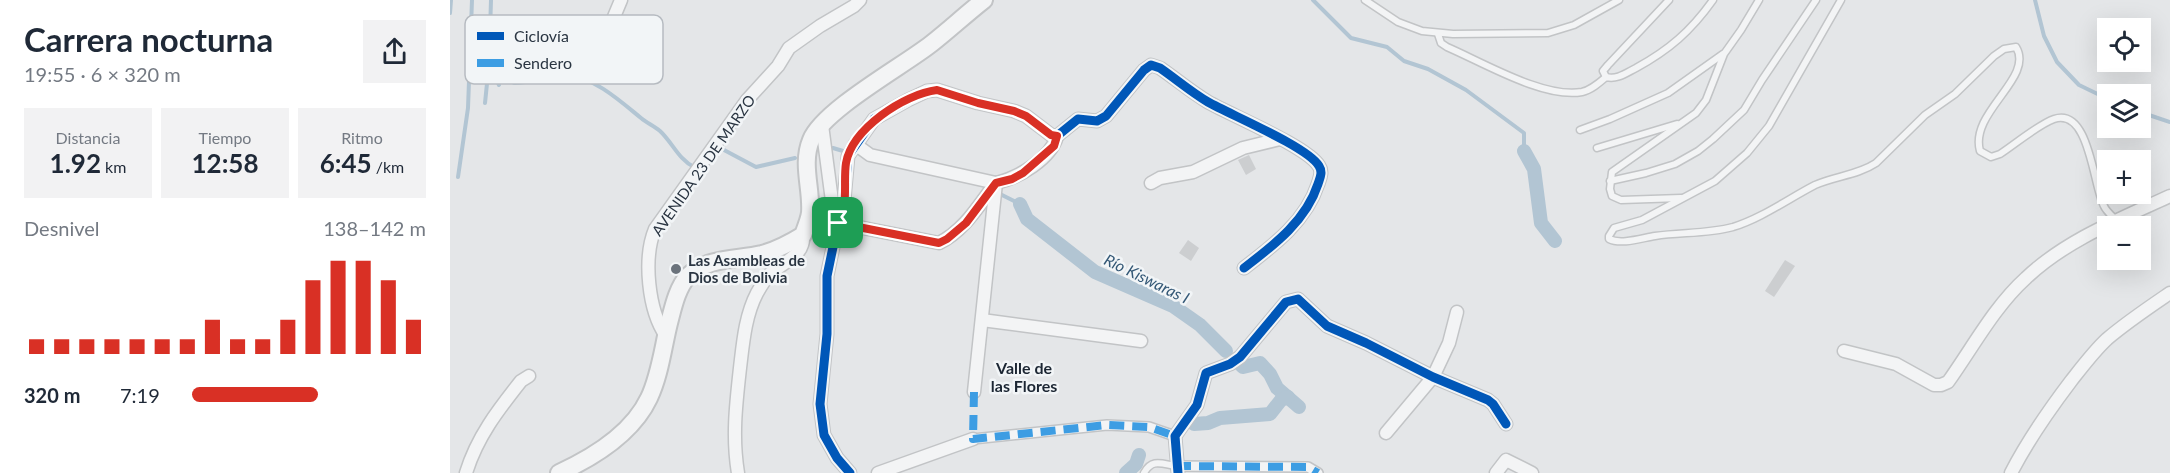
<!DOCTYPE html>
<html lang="es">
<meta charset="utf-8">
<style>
body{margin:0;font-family:Lato,sans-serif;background:#f2f2f3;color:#1f2937;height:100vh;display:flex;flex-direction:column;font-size:22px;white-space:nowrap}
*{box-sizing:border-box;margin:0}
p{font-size:20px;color:#747a83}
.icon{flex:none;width:33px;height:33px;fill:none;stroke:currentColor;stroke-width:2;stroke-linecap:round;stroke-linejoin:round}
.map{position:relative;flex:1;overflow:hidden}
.details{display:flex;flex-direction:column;background:#fff;width:450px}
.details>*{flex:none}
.tools{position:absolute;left:1647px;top:18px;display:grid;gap:12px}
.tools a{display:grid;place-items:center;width:54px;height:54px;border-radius:0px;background:#fff;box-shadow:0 6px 24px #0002;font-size:30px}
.pin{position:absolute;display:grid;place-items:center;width:51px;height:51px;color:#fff;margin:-26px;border-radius:12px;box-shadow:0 3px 9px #0006}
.round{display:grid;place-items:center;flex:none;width:63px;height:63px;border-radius:0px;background:#f2f2f3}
.headline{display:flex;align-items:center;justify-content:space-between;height:102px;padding:0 24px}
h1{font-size:33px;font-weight:700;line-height:45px}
.metrics{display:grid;grid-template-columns:repeat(3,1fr);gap:9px;height:102px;padding:6px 24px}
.metrics div{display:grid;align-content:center;border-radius:0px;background:#f2f2f3;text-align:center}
.metrics b{font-size:26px;font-weight:700}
.metrics small{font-size:16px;font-weight:400}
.metrics p{font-size:16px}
.chart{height:168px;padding:12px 24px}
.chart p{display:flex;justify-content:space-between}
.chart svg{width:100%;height:108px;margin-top:6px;stroke:#d93025;stroke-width:6}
ul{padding:0 24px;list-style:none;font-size:20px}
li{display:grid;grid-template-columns:96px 72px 1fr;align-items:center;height:45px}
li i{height:15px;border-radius:8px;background:#d93025}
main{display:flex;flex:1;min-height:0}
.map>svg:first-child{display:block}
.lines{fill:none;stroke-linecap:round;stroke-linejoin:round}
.stream{stroke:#b2c5d3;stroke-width:4}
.canal{stroke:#b2c5d3;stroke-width:14}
.building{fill:#ccced0}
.service-casing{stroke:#c2c4c6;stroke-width:9}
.pedestrian-casing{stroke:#c2c4c6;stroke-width:12}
.minor-casing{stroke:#c2c4c6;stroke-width:15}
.tertiary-casing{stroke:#c2c4c6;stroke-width:20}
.service{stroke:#f3f4f5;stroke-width:6}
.pedestrian{stroke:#f3f4f5;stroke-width:9}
.minor{stroke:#f3f4f5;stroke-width:12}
.tertiary{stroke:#f3f4f5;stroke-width:16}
.quiet{stroke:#3d9de3;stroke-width:8;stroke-dasharray:15 8;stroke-linecap:butt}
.cycleway-casing{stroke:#f2f5f7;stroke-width:13}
.cycleway{stroke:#0057b8;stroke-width:9}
.route-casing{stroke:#fff;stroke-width:12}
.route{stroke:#d93025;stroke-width:8}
.poi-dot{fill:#6b737c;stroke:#f2f5f7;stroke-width:2}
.labels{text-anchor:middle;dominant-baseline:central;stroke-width:5;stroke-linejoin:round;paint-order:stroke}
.street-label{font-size:15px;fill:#2a3542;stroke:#f2f5f7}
.poi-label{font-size:15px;font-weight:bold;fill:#2a3542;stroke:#f2f5f7;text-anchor:start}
.water-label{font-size:16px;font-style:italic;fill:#345876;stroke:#f2f5f7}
.neighbourhood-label{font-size:16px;font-weight:bold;fill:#1c2633;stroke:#f2f5f7}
.key{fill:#f2f5f7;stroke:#b6bbc1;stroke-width:1.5}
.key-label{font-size:16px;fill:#2a3542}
</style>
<main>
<section class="details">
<div class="headline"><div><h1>Carrera nocturna</h1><p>19:55 · 6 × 320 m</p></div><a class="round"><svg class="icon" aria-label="share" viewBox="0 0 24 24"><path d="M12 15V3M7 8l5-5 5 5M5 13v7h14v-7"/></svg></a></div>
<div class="metrics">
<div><p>Distancia</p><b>1.92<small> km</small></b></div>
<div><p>Tiempo</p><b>12:58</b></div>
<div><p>Ritmo</p><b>6:45<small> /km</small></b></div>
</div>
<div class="chart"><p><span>Desnivel</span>138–142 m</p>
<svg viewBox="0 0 160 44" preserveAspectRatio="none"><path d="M5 44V38M15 44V38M25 44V38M35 44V38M45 44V38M55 44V38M65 44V38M75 44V30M85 44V38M95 44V38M105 44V30M115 44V14M125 44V6M135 44V6M145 44V14M155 44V30"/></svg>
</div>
<ul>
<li><b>320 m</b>7:19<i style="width:54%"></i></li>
</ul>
</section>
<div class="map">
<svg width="1720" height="473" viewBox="0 0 1720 473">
<rect width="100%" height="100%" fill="#e4e6e8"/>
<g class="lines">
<g class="stream">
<path d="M863 0 901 38 937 47 954 61 978 69 1016 90 1074 133V151"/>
<path d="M1585 0 1594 36 1607 62 1629 85 1658 99"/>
<path d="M0 13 1 0"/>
<path d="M39 65 49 85"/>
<path d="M64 83C82 84 97 70 117 74 146 79 169 100 191 118 197 123 204 126 210 131 222 142 229 160 244 167"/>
<path d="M35 103 39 64 41 0"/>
<path d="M1690 112 1720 122"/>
<path d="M383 148 393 151"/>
<path d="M274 150 306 167 345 158"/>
<path d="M8 177 18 108 22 0"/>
<path d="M550 194 570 204"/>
</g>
<g class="canal">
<path d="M1074 151 1084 169 1091 223 1105 241"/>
<path d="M570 204 577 219 645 272 723 306 750 325 776 351"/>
<path d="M790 364 793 367 810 363 820 374 827 388 849 407"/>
<path d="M744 424 758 423 770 418 820 414 831 400 838 397"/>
<path d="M676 473 686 464 689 455"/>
</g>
</g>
<g class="building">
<path d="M799 155 806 169 796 175 788 160Z"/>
<path d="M738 240 749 248 741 261 729 253Z"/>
<path d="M1335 260 1345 266 1324 297 1315 291Z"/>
</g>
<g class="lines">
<g class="service-casing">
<g id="service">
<path d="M915 0 948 22 972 31 1003 34 1098 33 1124 25 1169 0"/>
<path d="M1391 0 1319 126 1297 153 1265 181 1192 220 1164 228 1159 236V239C1171 245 1192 238 1205 236 1231 232 1257 234 1283 227 1312 218 1338 199 1365 185 1385 176 1408 175 1426 163L1475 115 1505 94 1544 56 1554 49 1566 47C1585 78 1519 112 1530 151L1541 157 1550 154C1564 145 1589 124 1604 119 1640 107 1643 186 1654 206 1656 211 1662 216 1666 220"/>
<path d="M988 34 991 43 997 47C1032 62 1094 99 1132 92 1141 90 1149 83 1156 77 1167 80 1176 73 1186 68 1219 50 1241 31 1263 0"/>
<path d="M1156 77 1153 71 1158 65 1219 0"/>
<path d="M1130 130 1160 119 1218 93 1273 54"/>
<path d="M1147 148 1227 124"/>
<path d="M1160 181 1196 173 1225 164 1248 151 1263 139 1294 110 1312 80 1366 0"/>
<path d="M1231 198 1171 200 1162 196 1160 189 1162 172 1246 113 1256 100 1274 54 1291 30 1309 0"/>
<path d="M694 473C702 458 712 464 726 466"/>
</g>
</g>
<g class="pedestrian-casing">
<g id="pedestrian">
<path d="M523 439 657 425 699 427 725 436"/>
<path d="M726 466 858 467 868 473"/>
</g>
</g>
<g class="minor-casing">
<g id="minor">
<path d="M146 76 150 64 151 48 171 0"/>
<path d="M372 125 384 216 388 223"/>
<path d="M405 144 420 155 546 183C568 178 601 159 607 136"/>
<path d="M701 183 710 178 743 172 793 148 830 139"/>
<path d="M388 223 489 243C514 231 529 205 545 184"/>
<path d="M532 320 691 341"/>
<path d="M216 336C198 310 193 258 205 229L297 100 328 66 339 48 370 26 404 6 410 0"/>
<path d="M1394 351 1446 364 1484 385H1491L1498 382C1523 347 1544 307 1576 278 1616 240 1670 219 1720 196"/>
<path d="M524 392 546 183"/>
<path d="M936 433 983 377 999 343 1007 312"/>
<path d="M16 473C27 437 48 410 71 381L79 376"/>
<path d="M288 473C282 437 286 404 290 368 293 343 295 316 307 293 311 286 315 279 320 274 334 261 355 256 353 235"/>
<path d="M400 473 387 458 374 435 370 404 377 334V276L388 223 393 212 398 156 424 119 458 100 477 91 487 90 528 103 564 111 576 116 601 135 607 136 628 119 647 121 656 116 694 70 701 65 710 68C726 79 741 92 758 102 781 115 858 147 869 166 873 172 870 178 868 184 856 221 824 245 794 268"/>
<path d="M428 473 523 439"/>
<path d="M728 473 725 436 747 405 756 373 780 364 790 357 836 302 848 299 877 326 916 343 983 377 1038 400 1043 404 1056 424"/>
<path d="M1046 473 1056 460 1082 473"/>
<path d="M1561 473C1578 440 1599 410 1621 381 1632 367 1644 351 1657 339 1677 322 1698 308 1720 293"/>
</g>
</g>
<g class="tertiary-casing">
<path id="tertiary" d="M109 473C144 457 182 434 199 398 210 375 213 347 219 323 223 308 227 288 238 276 258 257 287 260 312 254 327 250 340 243 353 235 356 227 359 220 360 213 362 189 351 164 361 140 373 110 453 66 481 44 499 30 516 14 534 0"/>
</g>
<use href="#service" class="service"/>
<use href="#pedestrian" class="pedestrian"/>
<use href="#minor" class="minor"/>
<use href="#tertiary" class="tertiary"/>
<g class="quiet">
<path d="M524 392 523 439 657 425 699 427 725 436"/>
<path d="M726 466 858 467 868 473"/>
</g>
<g class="cycleway-casing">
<g id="cycleway">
<path d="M400 473 387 458 374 435 370 404 377 334V276L388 223 393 212 398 156 424 119 458 100 477 91 487 90 528 103 564 111 576 116 601 135 607 136 628 119 647 121 656 116 694 70 701 65 710 68C726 79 741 92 758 102 781 115 858 147 869 166 873 172 870 178 868 184 856 221 824 245 794 268"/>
<path d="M728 473 725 436 747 405 756 373 780 364 790 357 836 302 848 299 877 326 916 343 983 377 1038 400 1043 404 1056 424"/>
</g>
</g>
<use href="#cycleway" class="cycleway"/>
</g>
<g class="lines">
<g class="route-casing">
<path id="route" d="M487 90 528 103 564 111 576 116 601 135 607 136 604 146 573 173 562 179 546 183 516 223 497 239 489 243 388 223C399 207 393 182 396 163 402 129 454 94 487 90Z"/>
</g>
<use href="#route" class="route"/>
</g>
<circle class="poi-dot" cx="226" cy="269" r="6"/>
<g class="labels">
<g class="street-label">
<text transform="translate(253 165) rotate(-55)">AVENIDA 23 DE MARZO</text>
</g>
<g class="poi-label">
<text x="238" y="260">Las Asambleas de<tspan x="238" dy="17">Dios de Bolivia</tspan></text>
</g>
<g class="water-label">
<text transform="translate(697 278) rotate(26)">Río Kiswaras I</text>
</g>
<g class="neighbourhood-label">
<text x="574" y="367">Valle de<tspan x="574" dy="18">las Flores</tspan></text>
</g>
</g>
<rect x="15" y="15" width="198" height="69" rx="9" class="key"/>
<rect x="27" y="32" width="27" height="8" fill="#0057b8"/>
<rect x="27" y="59" width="27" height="8" fill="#3d9de3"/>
<g class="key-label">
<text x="64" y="42">Ciclovía</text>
<text x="64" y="69">Sendero</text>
</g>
</svg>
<div class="tools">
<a><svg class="icon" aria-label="locate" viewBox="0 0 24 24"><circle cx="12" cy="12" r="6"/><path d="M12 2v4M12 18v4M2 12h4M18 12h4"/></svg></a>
<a><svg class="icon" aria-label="layers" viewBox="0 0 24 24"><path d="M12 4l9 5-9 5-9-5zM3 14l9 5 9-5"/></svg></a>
<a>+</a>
<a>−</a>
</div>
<div class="pin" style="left:388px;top:223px;background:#1e9e55"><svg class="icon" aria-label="arrive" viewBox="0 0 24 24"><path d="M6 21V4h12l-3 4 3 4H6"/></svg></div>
</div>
</main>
